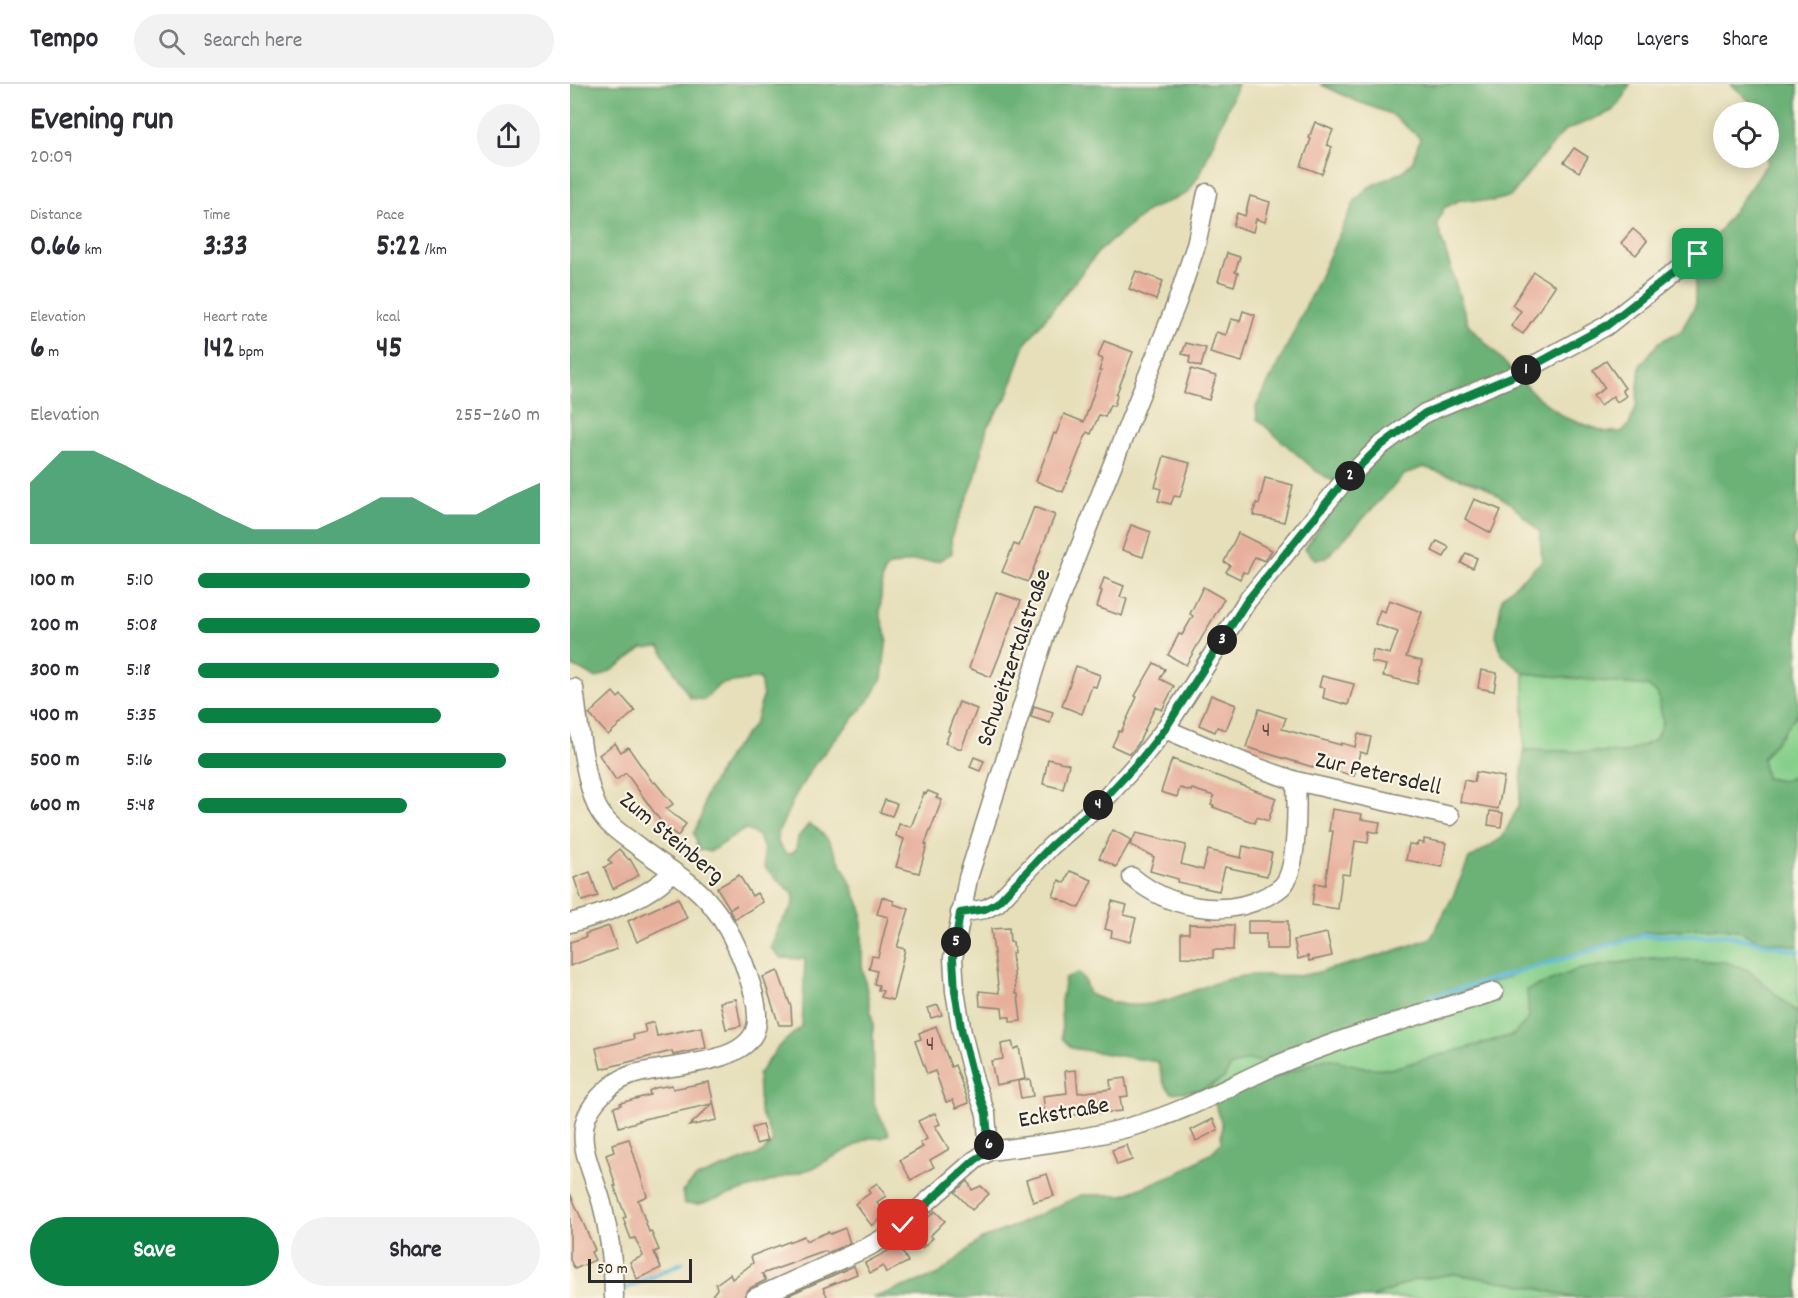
<!DOCTYPE html>
<meta charset="utf-8">
<style>
body{margin:0;font-family:Dekko,sans-serif;background:#f2f2f3;color:#2b2b33;height:100vh;display:flex;flex-direction:column;font-size:22px;white-space:nowrap}
*{box-sizing:border-box;margin:0}
p{font-size:20px;color:#7c7c81}
.icon{flex:none;width:33px;height:33px;fill:none;stroke:currentColor;stroke-width:2;stroke-linecap:round;stroke-linejoin:round}
.map{position:relative;flex:1;overflow:hidden}
.side{display:flex;flex-direction:column;background:#fff;width:570px}
.side>*{flex:none}
.fabs{position:absolute;left:1143px;top:18px;display:grid;gap:12px}
.fabs a{display:grid;place-items:center;width:66px;height:66px;border-radius:50%;background:#fff;box-shadow:0 3px 15px #0003;font-size:30px}
.scale{position:absolute;left:18px;bottom:15px;width:104px;box-sizing:border-box;padding-left:6px;border:3px solid #2b2b2b;border-top:0;font-size:16px;line-height:21px;white-space:nowrap;color:#2b2b2b;-webkit-text-stroke:4px #fcf5e5;paint-order:stroke}
.pin{position:absolute;display:grid;place-items:center;width:51px;height:51px;color:#fff;margin:-26px;border-radius:12px;box-shadow:0 3px 9px #0006}
.km{position:absolute;width:30px;height:30px;margin:-15px;border-radius:50%;background:#222;color:#fff;font-size:16px;line-height:30px;text-align:center}
.round{display:grid;place-items:center;flex:none;width:63px;height:63px;border-radius:32px;background:#f2f2f3}
.summary{display:flex;align-items:center;justify-content:space-between;height:102px;padding:0 30px}
h1{font-size:33px;font-weight:700;line-height:45px}
.metrics{display:grid;grid-template-columns:repeat(3,1fr);gap:9px;height:102px;padding:6px 30px}
.metrics div{display:grid;align-content:center}
.metrics b{font-size:30px;font-weight:700}
.metrics small{font-size:16px;font-weight:400}
.metrics p{font-size:16px}
.chart{height:168px;padding:12px 30px}
.chart p{display:flex;justify-content:space-between}
.chart svg{width:100%;height:108px;margin-top:6px;fill:#0b8043;opacity:.7}
.button{display:flex;gap:12px;margin-top:auto;padding:12px 30px}
.button a{flex:1;height:69px;border-radius:36px;background:#0b8043;color:#fff;font-size:24px;font-weight:700;line-height:69px;text-align:center}
.button a+a{background:#f2f2f3;color:#2b2b33}
ul{padding:0 30px;list-style:none;font-size:20px}
li{display:grid;grid-template-columns:96px 72px 1fr;align-items:center;height:45px}
li i{height:15px;border-radius:8px;background:#0b8043}
header{display:flex;align-items:center;gap:36px;box-sizing:border-box;height:84px;padding:0 30px;background:#fff;border-bottom:2px solid #e1e1e2}
header strong{font-size:28px}
nav{display:flex;gap:33px;margin-inline-start:auto;font-size:21px}
.search{width:420px;height:54px;background:#f2f2f3;display:flex;align-items:center;gap:15px;box-sizing:border-box;padding:0 21px;border-radius:33px;color:#7c7c81;font-size:22px}
main{display:flex;flex:1;min-height:0}
.map>svg:first-child{display:block}
.green{fill:#86cf8b;stroke:#587d5b;stroke-width:1.5}
.forest{fill:#6cb277;stroke:#4c6e51;stroke-width:1.5}
.lines{fill:none;stroke-linecap:round;stroke-linejoin:round}
.stream{stroke:#5ab7d8;stroke-width:4.5}
.building{fill:#e7b09d}
.minor-casing{stroke:#888572;stroke-width:21}
.minor{stroke:#fff;stroke-width:18}
.route-casing{stroke:#fff;stroke-width:12}
.route{stroke:#0b8043;stroke-width:8}
.labels{text-anchor:middle;dominant-baseline:central;stroke-width:4.5;stroke-linejoin:round;paint-order:stroke}
.number-label{font-size:21px;fill:#5a4c48}
.street-label{font-size:24px;fill:#2b2b2b;stroke:#fcf5e5}
</style>
<header>
<strong>Tempo</strong>
<div class="search"><svg class="icon" aria-label="search" viewBox="0 0 24 24"><circle cx="10" cy="10" r="6"/><path d="M15 15l6 6"/></svg>Search here</div>
<nav><a>Map</a><a>Layers</a><a>Share</a></nav>
</header>
<main>
<section class="side">
<div class="summary"><div><h1>Evening run</h1><p>20:09</p></div><a class="round"><svg class="icon" aria-label="share" viewBox="0 0 24 24"><path d="M12 15V3M7 8l5-5 5 5M5 13v7h14v-7"/></svg></a></div>
<div class="metrics">
<div><p>Distance</p><b>0.66<small> km</small></b></div>
<div><p>Time</p><b>3:33</b></div>
<div><p>Pace</p><b>5:22<small> /km</small></b></div>
</div>
<div class="metrics">
<div><p>Elevation</p><b>6<small> m</small></b></div>
<div><p>Heart rate</p><b>142<small> bpm</small></b></div>
<div><p>kcal</p><b>45</b></div>
</div>
<div class="chart"><p><span>Elevation</span>255–260 m</p>
<svg viewBox="0 0 160 44" preserveAspectRatio="none"><path d="M0 44V19L10 6L20 6L30 12L40 19L50 25L60 32L70 38L80 38L90 38L100 32L110 25L120 25L130 32L140 32L150 25L160 19V44z"/></svg>
</div>
<ul>
<li><b>100 m</b>5:10<i style="width:97%"></i></li>
<li><b>200 m</b>5:08<i style="width:100%"></i></li>
<li><b>300 m</b>5:18<i style="width:88%"></i></li>
<li><b>400 m</b>5:35<i style="width:71%"></i></li>
<li><b>500 m</b>5:16<i style="width:90%"></i></li>
<li><b>600 m</b>5:48<i style="width:61%"></i></li>
</ul>
<div class="button"><a>Save</a><a>Share</a></div>
</section>
<div class="map">
<svg width="1228" height="1214" viewBox="0 0 1228 1214">
<rect width="100%" height="100%" fill="#fcf5e5"/>
<filter id="ink" filterUnits="userSpaceOnUse"><feTurbulence type="fractalNoise" baseFrequency=".0167" numOctaves="2"/><feDisplacementMap in="SourceGraphic" scale="12" xChannelSelector="R" yChannelSelector="G"/><feConvolveMatrix kernelMatrix="1 2 1 2 8 2 1 2 1" color-interpolation-filters="sRGB"/></filter>
<filter id="wash" filterUnits="userSpaceOnUse"><feTurbulence type="fractalNoise" baseFrequency=".008" numOctaves="4" result="noise"/><feDisplacementMap in="SourceGraphic" scale="24" xChannelSelector="R" yChannelSelector="G"/><feGaussianBlur stdDeviation="1.35" result="paint"/><feColorMatrix in="noise" values="0 0 0 0 0 0 0 0 0 0 0 0 0 0 0 0 0 1.4 0 .05"/><feComposite in="paint" operator="in"/></filter>
<g filter="url(#wash)">
<rect width="100%" height="100%" fill="#e6dfba"/>
<g class="green">
<path d="M954 589 1077 602 1088 610 1093 638 1085 656 1055 669 954 666Z"/>
<path d="M1228 629V691L1212 697 1196 694 1192 675Z"/>
<path d="M1148 843 1168 846 1188 856 1228 862V929L1155 878 1080 874 1006 886 943 951 820 985 797 984 756 974 644 1017 632 1006 654 994 660 983 677 976 1076 848Z"/>
<path d="M884 1190 949 1200 1005 1214H802L844 1196Z"/>
</g>
<g class="forest">
<path d="M0 0H668L631 88 618 109 579 126 529 167 455 260 438 311 417 343 405 395 381 453 382 469 368 477H342L317 483 312 495 310 530 317 554 312 594 303 611 244 681 226 710 208 749V759L215 769 221 770 226 766 228 753 239 740 249 746 259 757 279 795 292 827V881L303 939 304 1019C307 1031 315 1038 319 1050L312 1054H299L243 1084 130 1120H115L112 1108 126 1094 192 1069 203 1057 190 1027 188 991 208 963 232 942 235 875 211 874 201 864 208 843 222 823 224 811 195 784 193 762 187 751 175 745 140 768 128 765 124 749 132 730 135 712 161 668 185 639 193 613 190 594 150 600 134 616 120 614 90 563 73 564 44 585 27 594 0 581Z"/>
<path d="M750 0H1060L1053 15 1042 27 994 47 966 80 941 112 923 117 890 116 874 124 867 140 898 240 966 312 996 334 1036 348H1051L1059 341 1066 323 1070 282 1089 258 1111 247 1125 222V181L1197 80 1198 28H1189L1188 25 1161 0H1228V447L1222 457 1228 472V629L1192 675 1196 694 1212 697 1228 691V862L1188 856 1168 846 1148 843 1076 848 998 872 691 978 677 976 660 983 654 994 632 1006 602 1009 594 1000 588 978 501 964 492 954 491 917 495 894 508 889 514 895 519 910C582 940 616 901 673 892 693 889 713 893 733 891 743 890 754 886 764 884 797 876 829 866 861 854L883 812 899 775 932 754 949 721 954 666 1055 669 1085 656 1093 638 1088 610 1077 602 954 589 932 570 926 551 932 513 972 477 970 448 941 420 914 402 853 383 834 391 756 474 745 475 735 465 772 410 763 397 746 387 687 335 686 323 720 256 785 117 799 103 832 88 843 77 850 54 821 30 786 17Z"/>
<path d="M1081 874 1155 878 1178 886 1228 929V1214H1005L949 1200 884 1190 844 1196 802 1214H302L369 1190 410 1156 449 1140 511 1111H554L612 1087 641 1069 651 1059 652 1041 644 1017 756 974 797 984 820 985 943 951 959 934 957 906 1006 886Z"/>
</g>
<g class="lines">
<g class="stream">
<path d="M858 914 1071 852 1155 851 1228 867"/>
<path d="M52 1206 112 1179"/>
</g>
</g>
<g id="blocks">
<g class="building">
<path d="M745 38 763 46 757 61 762 63 752 90 731 82 741 55 739 54Z"/>
<path d="M1004 64 1018 73 1009 88 994 78Z"/>
<path d="M680 112 700 118 695 138 686 135 683 148 663 142 667 129 675 132Z"/>
<path d="M1063 145 1077 157 1066 171 1051 159Z"/>
<path d="M657 169 670 173 665 188 668 189 664 202 648 197Z"/>
<path d="M566 187 593 197 586 216 559 205Z"/>
<path d="M964 188 985 202 953 250 941 242 951 227 942 221Z"/>
<path d="M673 227 685 231 672 278 640 269 646 248 656 251 661 235 670 237Z"/>
<path d="M534 257 563 268 546 311 547 312 544 322 540 321 535 333 529 331 521 350 517 348 493 408 466 397 484 349 486 350 494 330 514 338 531 287H529L533 275 528 273Z"/>
<path d="M616 259 636 264 631 283 619 279 620 272 612 270Z"/>
<path d="M1036 277 1055 304 1052 306 1056 312 1047 318 1043 312 1030 322 1023 312 1035 304 1023 286Z"/>
<path d="M621 285 646 292 639 316 614 309Z"/>
<path d="M594 372 620 379 610 413 604 412 601 420 588 417 591 405 585 403Z"/>
<path d="M695 394 723 401 714 438 683 431 686 419 689 420Z"/>
<path d="M904 415 931 426 921 449 895 435Z"/>
<path d="M464 423 485 431 458 498 432 488 444 460 449 462Z"/>
<path d="M561 441 581 448 573 473 552 466Z"/>
<path d="M668 449 702 466 695 477 685 473 677 489 673 488 670 495 656 488 660 481 654 478Z"/>
<path d="M867 457 879 463 874 473 862 467Z"/>
<path d="M896 469 907 474 903 484 891 479Z"/>
<path d="M534 494 554 502 550 513 557 515 552 532 527 523 532 507 530 506Z"/>
<path d="M633 503 654 515 616 581 598 571 609 550 612 551 623 532 620 530Z"/>
<path d="M426 508 451 517 421 593 399 584Z"/>
<path d="M819 516 852 528 836 573 852 577 847 600 813 592 816 581 801 578 803 566 820 570 828 548 805 540 810 526 815 528Z"/>
<path d="M584 579 595 585 590 595 604 602 592 626 585 623 568 660 560 670 542 662 549 647 551 648 567 613 565 612Z"/>
<path d="M506 582 530 591 526 603 522 602 512 630 492 622Z"/>
<path d="M911 586 927 589 924 607 908 604Z"/>
<path d="M752 592 784 600 778 621 753 614 755 604 749 603Z"/>
<path d="M43 608 48 614 51 611 65 627 38 651 19 630Z"/>
<path d="M641 611 666 621 656 646 647 643 645 648 629 641Z"/>
<path d="M389 618 407 625 391 665 375 659 380 648 378 647Z"/>
<path d="M464 622 483 628 480 639 461 633Z"/>
<path d="M689 625 716 634 712 645 771 661V659L785 663 788 650 801 653 797 670 790 668 784 692 747 681 746 684 676 663Z"/>
<path d="M45 659 51 668 58 663 83 699 85 698 103 720 96 725 116 740 108 752 94 742 56 689 46 696 29 671Z"/>
<path d="M404 673 414 677 410 687 400 683Z"/>
<path d="M478 675 499 680 493 705 473 700Z"/>
<path d="M602 675 706 714 698 737 687 733 685 739 643 723 644 722 641 721 644 712 622 705 621 707 610 704 607 713 591 708Z"/>
<path d="M906 688 934 693 928 725 890 718 894 696 904 698Z"/>
<path d="M358 707 368 711 366 714 372 716 355 760 357 761 349 789 326 783 334 755 326 752 329 740 341 743 354 709 356 710Z"/>
<path d="M315 716 327 720 322 732 310 728Z"/>
<path d="M762 725 792 730 791 735 810 738 808 749 799 747 798 759 785 757 780 791 772 790 768 825 742 821 745 799 755 801 763 747H759Z"/>
<path d="M920 727 933 729 931 743 918 741Z"/>
<path d="M543 746 561 756 546 783 529 774Z"/>
<path d="M566 749 616 761 611 780 633 786 638 766 671 774 673 762 702 769 697 792 655 783 649 807 607 798 608 795 580 787 584 773 560 761Z"/>
<path d="M854 755 876 759 872 783 836 776 839 760 847 761 848 758 854 759Z"/>
<path d="M49 765 59 776 60 775 69 791 43 805 34 783 42 780 38 776Z"/>
<path d="M500 787 522 796 509 824 483 812 489 796 495 799Z"/>
<path d="M20 788 28 812 12 817 4 794Z"/>
<path d="M169 791 182 812 187 809 193 818 165 835 159 826 167 821 160 825 147 804Z"/>
<path d="M312 813 324 817 323 820 339 825 327 863 335 865 323 916 311 913 313 907 308 906 309 901 304 900 307 887 299 885 302 872 308 873 318 833 307 830Z"/>
<path d="M108 814 117 834 67 858 58 837Z"/>
<path d="M542 817 557 821 554 831 566 834 560 858 541 853 542 847 535 845Z"/>
<path d="M678 837H718V865H696V850H678Z"/>
<path d="M619 840 664 841 663 866H643V874L611 873V849H619Z"/>
<path d="M39 842 47 865 0 882V858L16 853 15 850Z"/>
<path d="M439 844 440 858H443L444 869H442L446 910H448L451 937 440 938V933H433L432 924 410 922 409 907 429 909 421 845Z"/>
<path d="M757 849 762 872 739 877 738 872 728 875 724 856Z"/>
<path d="M208 887 221 923 222 941H209L193 893Z"/>
<path d="M166 915 171 942 156 945 150 918Z"/>
<path d="M368 921 372 931 361 934 358 924Z"/>
<path d="M84 938 87 952 132 943 136 964 103 971 102 967 31 985 26 964 64 955 63 951 76 948 74 941Z"/>
<path d="M366 942 381 983 385 981 399 1019 386 1024 383 1016 376 1018 365 987 357 990 345 957 351 955 349 949Z"/>
<path d="M442 958 444 965 449 963 455 995 426 1001 421 977 433 975 431 960Z"/>
<path d="M506 986 508 1009 541 1005 540 996 555 994 558 1012 550 1013 552 1027 479 1033 478 1028H475L473 1012 497 1009 495 987Z"/>
<path d="M460 995 463 1012 451 1014 448 997Z"/>
<path d="M139 998 147 1036 119 1042 142 1020 69 1036 70 1037 49 1043 44 1023 51 1021 50 1019 80 1011 79 1007 85 1004 102 1001 103 1005Z"/>
<path d="M365 1029 370 1040 365 1042 379 1065 360 1076 364 1083 341 1096 330 1076 353 1063 350 1059 357 1055 348 1037Z"/>
<path d="M643 1035 648 1046 626 1057 621 1046Z"/>
<path d="M192 1041 197 1057 186 1060 182 1044Z"/>
<path d="M59 1055 77 1112 68 1116 79 1148 81 1147 89 1166 84 1168 91 1184 67 1195 60 1178 73 1172 65 1154 61 1155 53 1134 56 1133 44 1102H46L36 1071 44 1068 42 1060Z"/>
<path d="M557 1061 562 1076 547 1081 542 1066Z"/>
<path d="M477 1090 484 1112 463 1118 456 1096Z"/>
<path d="M398 1097 402 1106 411 1102 419 1110 402 1126 385 1108Z"/>
<path d="M307 1099 316 1112 307 1118 314 1132 302 1142 285 1120 300 1109 298 1106Z"/>
<path d="M0 1109 25 1166 21 1168 25 1176 5 1185 0 1176Z"/>
<path d="M365 1127 375 1137 360 1152 363 1154 352 1164 340 1151Z"/>
<path d="M275 1144 280 1159 257 1169 256 1167 192 1190 196 1196 180 1204 176 1208 174 1214H140L147 1205 146 1200 160 1190 162 1195 183 1179 181 1172 234 1152 236 1157 258 1148 260 1150Z"/>
<path d="M329 1161 338 1178 316 1189 313 1182 300 1189 295 1179Z"/>
<path d="M284 1182 287 1190 253 1204 258 1214H212Z"/>
</g>
</g>
</g>
<g filter="url(#ink)">
<use href="#blocks" fill-opacity="0" stroke="#888572" stroke-width="1.5"/>
<g class="lines">
<g class="minor-casing">
<g id="minor">
<path d="M4 604C8 634 15 705 30 728 39 743 56 753 70 764 92 781 120 796 138 817 154 835 165 857 174 880 180 898 188 917 187 937 185 984 92 979 59 992 42 998 24 1016 17 1032 5 1063 27 1095 33 1124 40 1154 44 1183 44 1214"/>
<path d="M595 645 680 681 726 697 880 732"/>
<path d="M562 793C598 823 652 835 695 813 701 810 710 806 714 800 728 783 727 719 726 697"/>
<path d="M390 829 415 825 427 819 481 762 535 715 571 675 595 645 677 517 770 402 809 363 855 329 946 291 1036 242 1128 170"/>
<path d="M0 839C32 831 80 813 102 788"/>
<path d="M419 1067 416 1030 404 996 392 949 385 907 383 874 398 794 475 551 607 218 626 161 637 109"/>
<path d="M185 1214 298 1163 319 1151 405 1076 419 1067C468 1061 519 1055 567 1041 614 1028 656 1004 700 984 773 953 849 931 924 908"/>
</g>
</g>
<use href="#minor" class="minor"/>
</g>
</g>
<g class="lines" filter="url(#ink)">
<g class="route-casing">
<path id="route" d="M333 1141 405 1076 419 1067 416 1030 404 996 392 949 385 907 383 874 390 829 415 825 427 819 481 762 534 715 571 675 595 645 677 517 770 402 809 363 855 329 946 291 1036 242 1128 170"/>
</g>
<use href="#route" class="route"/>
</g>
<g class="labels">
<g class="number-label">
<text x="696" y="648">4</text>
<text x="360" y="962">4</text>
</g>
<g class="street-label">
<text transform="translate(445 574) rotate(-71)">Schweitzertalstraße</text>
<text transform="translate(808 691) rotate(13)">Zur Petersdell</text>
<text transform="translate(101 755) rotate(40)">Zum Steinberg</text>
<text transform="translate(494 1030) rotate(-10)">Eckstraße</text>
</g>
</g>
</svg>
<div class="fabs">
<a><svg class="icon" aria-label="locate" viewBox="0 0 24 24"><circle cx="12" cy="12" r="6"/><path d="M12 2v4M12 18v4M2 12h4M18 12h4"/></svg></a>
</div>
<div class="scale">50 m</div>
<div class="pin" style="left:1128px;top:170px;background:#1e9e55"><svg class="icon" aria-label="arrive" viewBox="0 0 24 24"><path d="M6 21V4h12l-3 4 3 4H6"/></svg></div>
<div class="pin" style="left:333px;top:1141px;background:#d93025"><svg class="icon" aria-label="check" viewBox="0 0 24 24"><path d="M5 12l5 5 9-10"/></svg></div>
<b class="km" style="left:956px;top:286px">1</b>
<b class="km" style="left:780px;top:392px">2</b>
<b class="km" style="left:652px;top:556px">3</b>
<b class="km" style="left:528px;top:721px">4</b>
<b class="km" style="left:386px;top:858px">5</b>
<b class="km" style="left:419px;top:1061px">6</b>
</div>
</main>
